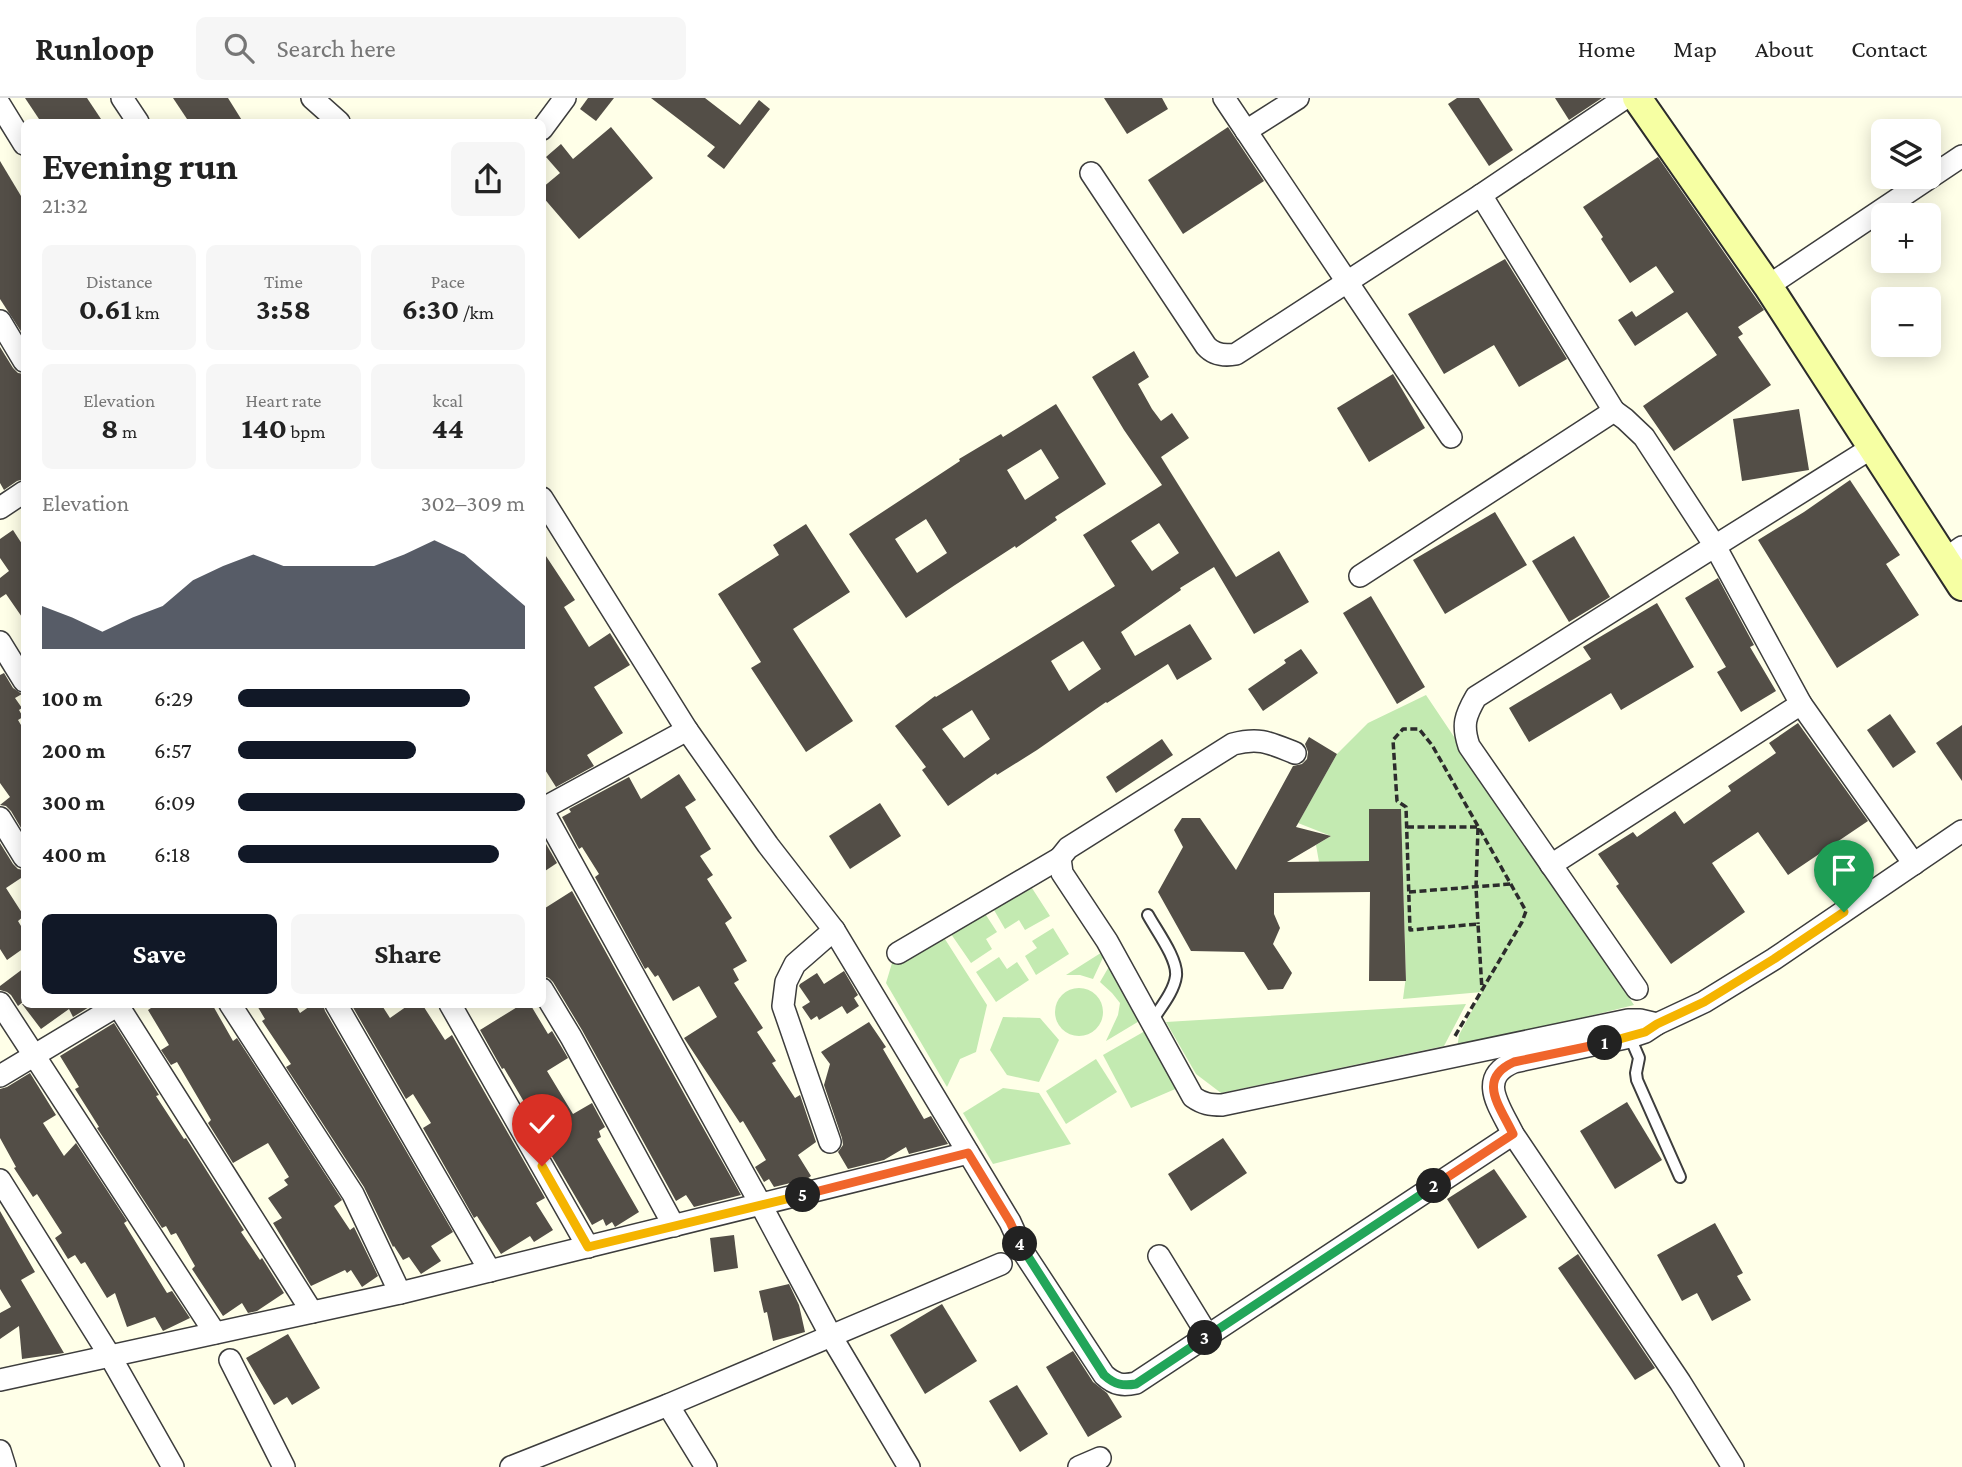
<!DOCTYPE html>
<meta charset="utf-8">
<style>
body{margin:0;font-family:"Crimson Pro",serif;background:#f6f6f6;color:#222;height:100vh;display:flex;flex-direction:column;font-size:26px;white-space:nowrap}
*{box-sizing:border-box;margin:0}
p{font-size:23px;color:#767676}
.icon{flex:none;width:38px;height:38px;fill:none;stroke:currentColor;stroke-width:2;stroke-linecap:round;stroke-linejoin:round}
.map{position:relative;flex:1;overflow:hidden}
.drawer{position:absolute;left:21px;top:21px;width:525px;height:889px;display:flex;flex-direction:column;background:#fff;border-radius:10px;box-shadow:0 4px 18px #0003}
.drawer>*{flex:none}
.buttons{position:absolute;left:1871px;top:21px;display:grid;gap:14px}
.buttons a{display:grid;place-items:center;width:70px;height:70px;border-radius:10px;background:#fff;box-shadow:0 4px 18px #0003;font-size:35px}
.pin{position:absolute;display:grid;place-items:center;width:60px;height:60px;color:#fff;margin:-72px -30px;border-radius:50% 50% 50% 0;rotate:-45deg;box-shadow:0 0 7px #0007}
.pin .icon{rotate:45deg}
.km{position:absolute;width:35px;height:35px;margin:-18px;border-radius:50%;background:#222;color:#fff;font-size:19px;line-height:35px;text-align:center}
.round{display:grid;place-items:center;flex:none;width:74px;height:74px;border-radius:10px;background:#f6f6f6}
.head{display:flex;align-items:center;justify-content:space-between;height:119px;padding:0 21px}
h1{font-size:38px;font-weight:700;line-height:52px}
.stats{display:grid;grid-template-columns:repeat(3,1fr);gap:10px;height:119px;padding:7px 21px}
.stats div{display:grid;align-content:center;border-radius:10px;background:#f6f6f6;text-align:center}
.stats b{font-size:30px;font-weight:700}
.stats small{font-size:19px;font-weight:400}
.stats p{font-size:19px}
.chart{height:196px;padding:14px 21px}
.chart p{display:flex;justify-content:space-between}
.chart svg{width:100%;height:126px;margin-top:7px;fill:#111827;opacity:.7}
.cta{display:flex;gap:14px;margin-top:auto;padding:14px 21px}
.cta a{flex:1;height:80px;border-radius:10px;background:#111827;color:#fff;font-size:28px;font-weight:700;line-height:80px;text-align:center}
.cta a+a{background:#f6f6f6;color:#222}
ul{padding:0 21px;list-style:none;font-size:23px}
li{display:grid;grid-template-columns:112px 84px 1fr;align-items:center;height:52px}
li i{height:18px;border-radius:9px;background:#111827}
header{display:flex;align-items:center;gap:42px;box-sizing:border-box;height:98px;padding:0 35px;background:#fff;border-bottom:2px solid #e0e0e0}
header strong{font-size:33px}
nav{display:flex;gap:38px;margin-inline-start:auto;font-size:24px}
.search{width:490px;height:63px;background:#f6f6f6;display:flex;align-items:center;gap:18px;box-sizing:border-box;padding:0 24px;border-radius:10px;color:#767676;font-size:26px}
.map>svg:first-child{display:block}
.green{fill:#c3eab1}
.building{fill:#534e47;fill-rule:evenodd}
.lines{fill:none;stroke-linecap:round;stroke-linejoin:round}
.lane-casing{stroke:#3d3d3d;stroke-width:14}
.street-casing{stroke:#3d3d3d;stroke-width:24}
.secondary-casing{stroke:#2c2c2c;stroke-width:32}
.path{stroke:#2c2c2c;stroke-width:3.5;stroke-dasharray:7 3.5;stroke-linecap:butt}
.lane{stroke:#fff;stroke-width:10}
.street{stroke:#fff;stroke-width:21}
.secondary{stroke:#f6ffa3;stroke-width:28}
.split-1-casing{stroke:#fff;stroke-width:14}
.split-2-casing{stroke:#fff;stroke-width:14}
.split-3-casing{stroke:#fff;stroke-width:14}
.split-4-casing{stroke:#fff;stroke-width:14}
.split-5-casing{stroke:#fff;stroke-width:14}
.split-6-casing{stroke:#fff;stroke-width:14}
.split-1{stroke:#f5b400;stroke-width:9}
.split-2{stroke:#f0652b;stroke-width:9}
.split-3{stroke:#22a559;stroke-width:9}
.split-4{stroke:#22a559;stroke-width:9}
.split-5{stroke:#f0652b;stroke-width:9}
.split-6{stroke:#f5b400;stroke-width:9}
</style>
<header>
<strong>Runloop</strong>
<div class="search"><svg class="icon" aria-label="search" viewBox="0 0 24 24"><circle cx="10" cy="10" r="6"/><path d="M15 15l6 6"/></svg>Search here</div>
<nav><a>Home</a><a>Map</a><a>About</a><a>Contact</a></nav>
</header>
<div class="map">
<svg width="1962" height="1369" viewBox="0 0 1962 1369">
<rect width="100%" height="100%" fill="#ffffe8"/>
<g class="green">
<path d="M1426 597 1634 907 1457 951 1459 937 1482 894 1403 901 1406 878 1401 711H1369V763L1319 764 1316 747 1331 738 1298 725 1337 656 1368 625Z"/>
<path d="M1030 787 1050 818 1025 832 1019 822 1005 831 994 812Z"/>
<path d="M984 814 997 834 986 841 992 851 971 865 951 836Z"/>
<path d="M1053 830 1069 856 1036 877 1025 858 1037 850 1032 843Z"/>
<path d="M943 838 987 907 976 954 960 961 947 989 886 885 892 865Z"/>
<path d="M1107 851 1093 881 1080 877H1066Z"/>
<path d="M999 859 1007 871 1017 864 1029 882 996 904 976 874Z"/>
<path d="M1114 860 1146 919 1106 943 1118 917 1120 905 1112 895 1100 884Z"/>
<circle cx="1079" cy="914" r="24"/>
<path d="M1466 906 1444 948 1221 995 1196 976 1166 924Z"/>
<path d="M1003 919 1040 920 1059 942 1039 984 1007 977 990 952Z"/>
<path d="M1152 929 1187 986 1131 1010 1103 957Z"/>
<path d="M1096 961 1117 994 1066 1026 1046 993Z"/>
<path d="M1003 990 1039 995 1071 1046 993 1066 963 1015Z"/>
</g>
<g class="building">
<path d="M25 0H87L103 24H41Z"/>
<path d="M173 0H228L243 24H189Z"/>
<path d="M588 0H614L596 23 580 11Z"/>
<path d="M651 0H705L740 27 759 2 770 11 724 71 707 58 715 49Z"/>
<path d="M1104 0H1162L1168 11 1127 36Z"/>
<path d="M1457 0H1479L1513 52 1489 68 1448 6Z"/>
<path d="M1555 0H1602L1569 22Z"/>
<path d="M611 29 653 80 579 141 542 98V90L560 75 546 59 561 46 573 61Z"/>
<path d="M1228 29 1264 83 1183 136 1148 82Z"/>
<path d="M1658 59 1764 212 1738 229 1743 236 1738 239 1771 287 1674 353 1643 308 1717 257 1687 214 1635 248 1618 222 1632 213 1636 219 1674 194 1656 168 1630 185 1601 141 1603 139 1583 109Z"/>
<path d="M0 63 24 103V238L0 201Z"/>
<path d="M1505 161 1567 261 1519 289 1494 247 1444 276 1408 216Z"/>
<path d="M0 249 13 270 18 275 24 276V381L17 383 4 392 0 385Z"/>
<path d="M1134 253 1149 279 1138 286 1152 311 1161 323 1172 315 1189 340 1161 359 1236 479 1279 453 1309 504 1254 536 1214 469 1180 490 1181 492 1121 534 1135 558 1190 526 1212 561 1177 582 1168 566 1107 605 1106 604 1037 652 997 677 996 675 948 708 922 672 926 669 895 628 935 598 936 599 1115 488 1083 437 1162 387 1124 332 1092 279ZM1159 425 1179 455 1152 473 1131 443ZM1083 543 1101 571 1069 593 1051 563ZM972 612 990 641 964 660 942 631Z"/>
<path d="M1393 276 1425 330 1369 364 1337 310Z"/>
<path d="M1056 306 1106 386 1055 419 1057 422 1016 450 1015 448 955 487 906 520 849 436 960 363 959 361 1001 336 1003 339ZM1041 351 1059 380 1025 402 1007 372ZM926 421 947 455 917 475 895 441Z"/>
<path d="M1799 311 1809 372 1742 383 1733 321Z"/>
<path d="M1850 382 1900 457 1886 466 1919 517 1837 570 1758 442 1804 414Z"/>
<path d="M1495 414 1527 467 1445 516 1413 462Z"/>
<path d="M806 426 850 494 793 531 853 623 806 654 751 570 761 564 718 496 779 457 773 447Z"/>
<path d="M13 432 24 449V522L6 496 0 500V480L9 473 0 460V441Z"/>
<path d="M1574 438 1610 499 1569 524 1532 463Z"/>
<path d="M542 452 575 502 564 509 589 549 610 535 630 567 594 589 623 635 587 657 594 668 556 689 542 667Z"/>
<path d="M1718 480 1754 547 1750 549 1776 593 1741 614 1717 574 1726 569 1685 500Z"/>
<path d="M1371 498 1425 589 1397 606 1343 515Z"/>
<path d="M1657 505 1694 569 1621 612 1611 595 1529 644 1509 610 1591 561 1583 549Z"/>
<path d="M1301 551 1318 575 1263 613 1248 591 1286 565 1284 562Z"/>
<path d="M4 575 13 590 22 596 15 600 22 610 19 612 23 619 18 622 24 632V735L11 713 6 708 0 707 10 699 0 685V577Z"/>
<path d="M1890 616 1916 654 1893 670 1867 632Z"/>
<path d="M1798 625 1868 723 1788 777 1758 734 1712 765 1745 814 1671 866 1616 788 1619 786 1598 756 1633 734 1637 739 1675 713 1684 726 1731 693 1728 688 1776 655 1769 645Z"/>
<path d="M1962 627V683L1936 645Z"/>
<path d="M1309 639 1337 656 1296 729 1331 738 1287 764 1369 763V711H1401L1406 883H1369L1370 794 1274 795V816L1280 830 1273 846 1292 875 1283 891 1268 892 1244 854 1191 853 1158 794 1183 749 1174 732 1182 720H1200L1236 772 1293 668 1302 666 1307 661 1308 654 1305 646Z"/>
<path d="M1162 641 1173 657 1116 695 1106 679Z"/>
<path d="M679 676 696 702 685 709 711 751 700 758 713 777 707 781 732 820 725 825 747 863 733 871 739 882 734 885 763 930 757 934 776 963 772 965 795 1000 800 997 816 1044 798 1057 811 1078 807 1081 774 1089 769 1081 764 1084 755 1069 766 1062 743 1023 740 1025 684 940 717 919 699 888 673 903 658 877 655 879 648 869 645 871 595 779 599 776 582 749 579 751 562 719 571 714 569 711 629 679 641 701Z"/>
<path d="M880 705 901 738 850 771 829 738Z"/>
<path d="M542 739 557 765 542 775Z"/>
<path d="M0 745 13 766 18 771 24 772V778L6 790 24 818 18 823 24 833V850L7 862 0 851Z"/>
<path d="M572 793 692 1010 741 1097 694 1109 686 1097 676 1103 582 932 553 884 549 880 542 878V812Z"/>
<path d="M24 870V903L18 908 11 897 7 894 0 892V888Z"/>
<path d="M844 873 858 897 854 900 859 908 847 916 842 908 819 922 817 918 811 922 802 909 810 904 799 888 800 886 817 875 824 886Z"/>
<path d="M22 906H94L73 919 69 911 41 931Z"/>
<path d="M157 906H212L233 943 237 940 342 1102 334 1108 350 1132 354 1129 378 1178 362 1189 351 1172 347 1175 345 1172 311 1188 273 1125 282 1120 268 1100 288 1087 284 1082 289 1079 268 1045 233 1065 208 1025 211 1022 177 964 171 967 161 952 169 947 148 912Z"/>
<path d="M256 906H295L300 915 313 906H323L325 913 453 1134 431 1148 441 1163 421 1176 409 1159 403 1162 394 1148 393 1149 364 1089 286 969 291 966 262 923 265 921Z"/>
<path d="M351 906H381L390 920 410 906H422L445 942 452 937 545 1100 536 1105 553 1132 534 1144 530 1138 501 1156 477 1118 474 1120 423 1030 431 1025 413 996 406 1001Z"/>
<path d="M522 906H530L548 936 552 933 568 960 547 973 573 1016 592 1005 605 1029 599 1033 601 1039 597 1041 639 1114 615 1129 612 1124 606 1128 603 1121 592 1127 537 1033 540 1031 504 970 502 971 480 932Z"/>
<path d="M869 924 886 949 883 951 924 1021 931 1018 948 1046 909 1056 906 1049 884 1062 848 1071 838 1054 843 1047 842 1040 824 987 830 966 821 954Z"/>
<path d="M114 925 159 997 156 998 184 1041 186 1040 244 1132 241 1134 260 1162 262 1160 284 1195 257 1213 248 1215 242 1205 223 1218 192 1171 195 1168 176 1135 171 1137 166 1128 162 1130 97 1030 99 1029 75 991 79 989 60 958Z"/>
<path d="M30 975 56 1017 43 1025 64 1058 76 1045 127 1123 124 1125 167 1195 172 1193 190 1220 163 1233 155 1219 127 1229 115 1195 107 1200 85 1164 81 1166 75 1157 68 1161 55 1140 62 1135 37 1096 33 1099 14 1070 16 1069 0 1040V991L7 989Z"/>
<path d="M1627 1004 1662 1062 1615 1091 1580 1033Z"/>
<path d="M1223 1040 1247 1075 1191 1113 1168 1076Z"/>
<path d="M1494 1071 1527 1119 1478 1151 1447 1101Z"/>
<path d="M0 1113 35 1174 21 1182 64 1255 22 1261 19 1228 0 1241V1215L11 1209 0 1191Z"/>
<path d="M1715 1125 1743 1175 1737 1178 1751 1202 1712 1223 1697 1195 1682 1203 1657 1157Z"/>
<path d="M734 1137 738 1170 714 1174 710 1140Z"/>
<path d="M1578 1156 1655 1270 1635 1282 1558 1170Z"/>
<path d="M789 1186 799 1207 805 1234 773 1243 767 1214 764 1215 759 1193Z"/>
<path d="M942 1206 977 1263 925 1296 890 1237Z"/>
<path d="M288 1236 320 1290 292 1307 287 1299 274 1307 246 1260Z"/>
<path d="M1073 1253 1093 1284 1107 1295 1122 1319 1088 1339 1046 1269Z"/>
<path d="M1017 1287 1048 1336 1020 1354 989 1303Z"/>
</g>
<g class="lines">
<g class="lane-casing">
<g id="lane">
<path d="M1148 817C1156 832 1178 861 1176 878 1174 894 1160 910 1152 923"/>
<path d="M1630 939 1639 960 1636 975 1637 982 1680 1079"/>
</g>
</g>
<g class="street-casing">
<g id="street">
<path d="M122 0 138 24"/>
<path d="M312 0 339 24"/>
<path d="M1224 0 1451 339"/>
<path d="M0 7 24 46"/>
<path d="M542 31 565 0"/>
<path d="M1246 33 1298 0"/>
<path d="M1091 75 1206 248C1214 257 1225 258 1236 256L1481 97 1625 0"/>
<path d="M1481 97 1614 313"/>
<path d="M1768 188 1962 58"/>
<path d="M0 223 24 263"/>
<path d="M1873 349 1715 448 1801 606 1914 766"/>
<path d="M542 400 687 632 768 747 834 832 1010 1124 1024 1155 1104 1277C1115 1287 1123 1288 1136 1285L1513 1036"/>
<path d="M0 410 24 394"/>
<path d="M1945 461 1962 449"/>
<path d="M1360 478 1614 313 1625 321 1644 339 1715 448 1476 599C1465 618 1462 627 1469 648L1637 891"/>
<path d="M0 544 24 583"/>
<path d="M1295 655C1270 645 1260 639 1233 646L1068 750 1060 760 1062 775 1107 843 1193 999C1203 1006 1210 1007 1222 1007L1628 922H1640L1657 926"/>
<path d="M542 711 761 1107 831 1238 909 1369"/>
<path d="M542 711 687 632"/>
<path d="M0 720 24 759"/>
<path d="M1551 767 1801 606"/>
<path d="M898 855 1060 760"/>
<path d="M542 891 571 939 674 1128"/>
<path d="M0 905 215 1235"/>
<path d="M117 906 312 1214"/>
<path d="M230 906 353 1096 400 1195"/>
<path d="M336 906 490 1173"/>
<path d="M450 906 588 1149"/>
<path d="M0 978 120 906"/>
<path d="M830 1044 783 908 786 884 795 866 834 832"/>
<path d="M0 1082 110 1258 173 1369"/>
<path d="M1159 1158 1208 1238"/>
<path d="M230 1262 284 1369"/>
<path d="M0 1282 400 1195 968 1055"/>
<path d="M668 1307 706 1369"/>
<path d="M0 1353 5 1369"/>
<path d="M511 1369 668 1307 1001 1166"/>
<path d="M1079 1369 1100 1360"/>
<path d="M1733 1369 1680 1284 1513 1036C1500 1009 1476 980 1514 964L1630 939 1645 934 1657 926 1704 904 1774 861 1962 733"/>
</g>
</g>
<g class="secondary-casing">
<path id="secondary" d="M1637 0 1768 188 1962 488"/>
</g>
<g class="path">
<path d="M1407 729H1478"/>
<path d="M1478 730 1476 789 1478 826"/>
<path d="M1409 794 1511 786"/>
<path d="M1455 938 1522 824 1526 813 1432 647 1419 631H1403L1393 642 1397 703 1406 709 1410 832 1478 826 1482 892"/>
</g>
<use href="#lane" class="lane"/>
<use href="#street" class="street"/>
<use href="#secondary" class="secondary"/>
</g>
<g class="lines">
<g class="split-1-casing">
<path id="split-1" d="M1605 945 1645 934 1657 926 1704 904 1774 861 1844 814"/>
</g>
<g class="split-2-casing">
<path id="split-2" d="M1434 1088 1513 1036C1500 1008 1476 981 1514 964L1605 945"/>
</g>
<g class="split-3-casing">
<path id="split-3" d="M1205 1240 1434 1088"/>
</g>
<g class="split-4-casing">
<path id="split-4" d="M1020 1146 1104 1277C1115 1287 1123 1288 1136 1286L1205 1240"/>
</g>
<g class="split-5-casing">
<path id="split-5" d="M803 1097 968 1055 1010 1124 1020 1146"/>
</g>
<g class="split-6-casing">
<path id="split-6" d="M542 1068 588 1149 803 1097"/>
</g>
<use href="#split-1" class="split-1"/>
<use href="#split-2" class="split-2"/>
<use href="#split-3" class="split-3"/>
<use href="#split-4" class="split-4"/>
<use href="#split-5" class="split-5"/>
<use href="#split-6" class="split-6"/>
</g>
</svg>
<div class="buttons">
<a><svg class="icon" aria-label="layers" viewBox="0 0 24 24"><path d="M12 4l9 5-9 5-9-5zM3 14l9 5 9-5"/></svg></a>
<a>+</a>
<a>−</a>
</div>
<div class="pin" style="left:1844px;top:814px;background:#1e9e55"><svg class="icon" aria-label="arrive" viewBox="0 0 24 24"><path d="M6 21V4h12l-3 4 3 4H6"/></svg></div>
<div class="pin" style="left:542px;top:1068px;background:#d93025"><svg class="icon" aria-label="check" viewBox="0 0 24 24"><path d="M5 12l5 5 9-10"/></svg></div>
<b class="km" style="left:1605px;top:945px">1</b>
<b class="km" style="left:1434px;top:1088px">2</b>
<b class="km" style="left:1205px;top:1240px">3</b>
<b class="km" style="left:1020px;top:1146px">4</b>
<b class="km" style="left:803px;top:1097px">5</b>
<section class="drawer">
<div class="head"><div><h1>Evening run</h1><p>21:32</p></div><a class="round"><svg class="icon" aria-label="share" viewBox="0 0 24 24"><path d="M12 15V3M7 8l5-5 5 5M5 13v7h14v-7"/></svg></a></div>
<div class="stats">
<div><p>Distance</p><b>0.61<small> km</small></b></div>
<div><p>Time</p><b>3:58</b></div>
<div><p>Pace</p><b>6:30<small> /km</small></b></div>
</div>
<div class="stats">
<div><p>Elevation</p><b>8<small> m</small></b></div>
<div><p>Heart rate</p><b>140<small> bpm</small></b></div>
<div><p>kcal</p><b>44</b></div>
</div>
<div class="chart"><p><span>Elevation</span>302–309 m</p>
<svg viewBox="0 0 160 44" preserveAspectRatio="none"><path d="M0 44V29L10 33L20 38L30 33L40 29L50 20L60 15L70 11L80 15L90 15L100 15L110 15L120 11L130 6L140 11L150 20L160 29V44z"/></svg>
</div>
<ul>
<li><b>100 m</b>6:29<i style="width:81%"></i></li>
<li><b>200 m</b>6:57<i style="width:62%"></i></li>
<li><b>300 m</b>6:09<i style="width:100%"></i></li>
<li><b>400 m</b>6:18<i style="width:91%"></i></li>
</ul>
<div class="cta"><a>Save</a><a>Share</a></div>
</section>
</div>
